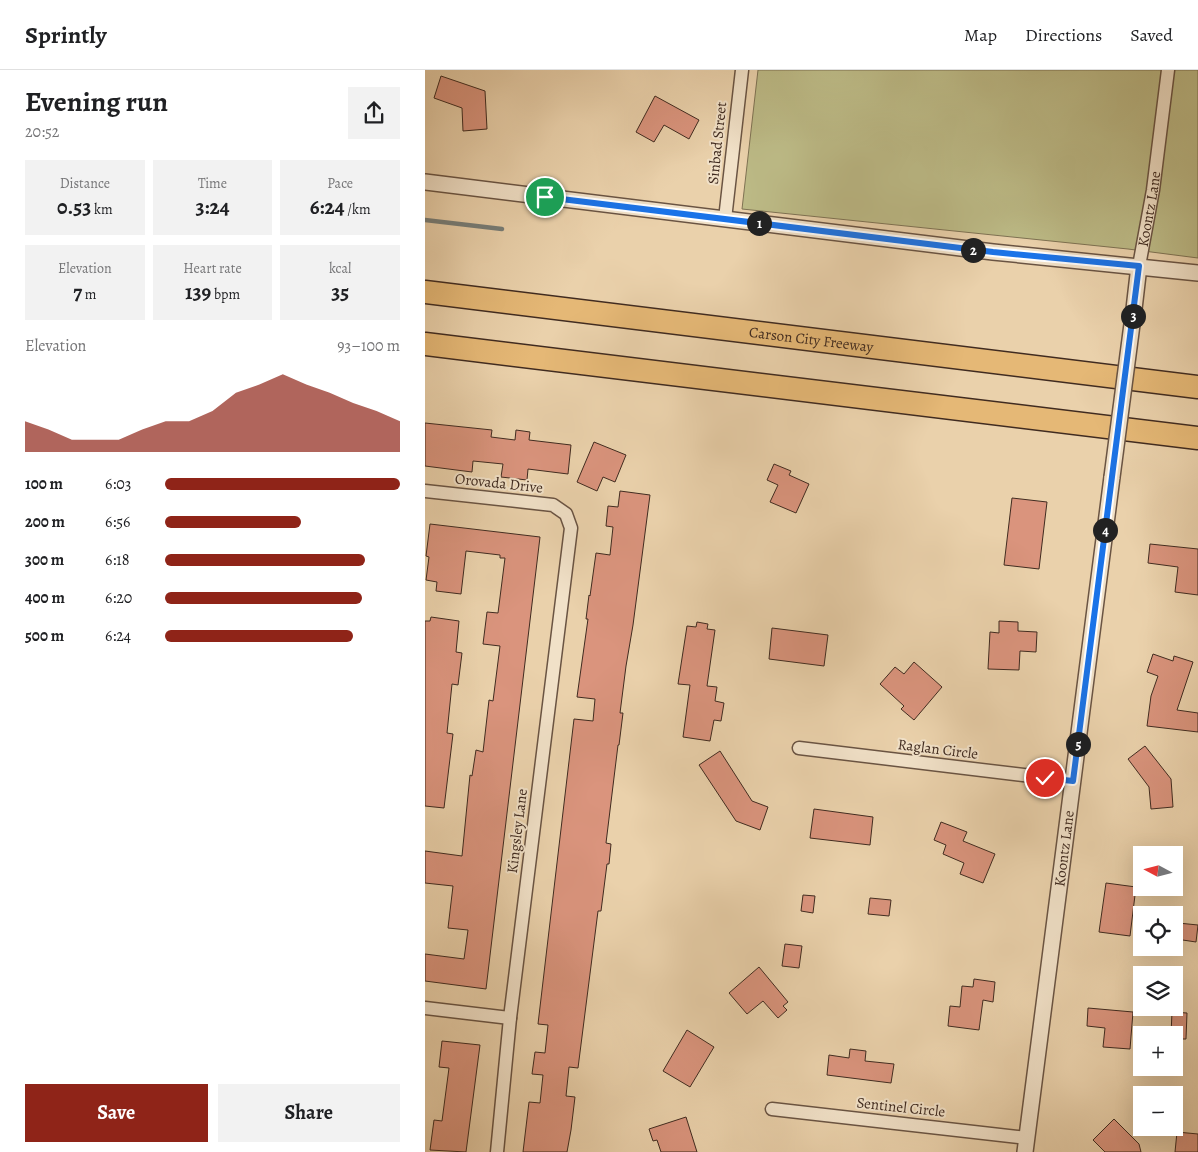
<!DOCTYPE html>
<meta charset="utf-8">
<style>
body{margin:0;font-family:Alegreya,serif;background:#f2f2f2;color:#202124;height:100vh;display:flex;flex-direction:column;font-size:19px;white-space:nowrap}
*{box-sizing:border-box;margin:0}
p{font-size:16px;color:#757577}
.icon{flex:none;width:28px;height:28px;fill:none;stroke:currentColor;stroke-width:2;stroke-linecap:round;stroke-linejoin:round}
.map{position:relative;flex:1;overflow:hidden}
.panel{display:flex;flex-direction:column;background:#fff;width:425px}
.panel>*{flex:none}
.needle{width:32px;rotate:277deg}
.fabs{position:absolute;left:708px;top:776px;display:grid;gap:10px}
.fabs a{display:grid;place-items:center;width:50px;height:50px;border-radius:0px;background:#fff;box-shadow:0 5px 20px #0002;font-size:25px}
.pin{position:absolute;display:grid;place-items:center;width:42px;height:42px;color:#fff;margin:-21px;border:2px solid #fff;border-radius:50%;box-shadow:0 1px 5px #0007}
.km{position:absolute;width:25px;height:25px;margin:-12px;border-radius:50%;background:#222;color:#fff;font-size:14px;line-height:25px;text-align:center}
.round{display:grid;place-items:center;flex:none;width:52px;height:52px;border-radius:0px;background:#f2f2f2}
.headline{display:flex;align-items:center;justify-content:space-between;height:85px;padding:0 25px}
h1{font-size:28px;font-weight:700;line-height:38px}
.figures{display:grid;grid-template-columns:repeat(3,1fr);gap:8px;height:85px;padding:5px 25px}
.figures div{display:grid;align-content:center;border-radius:0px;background:#f2f2f2;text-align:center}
.figures b{font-size:21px;font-weight:700}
.figures small{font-size:14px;font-weight:400}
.figures p{font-size:14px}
.chart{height:140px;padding:10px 25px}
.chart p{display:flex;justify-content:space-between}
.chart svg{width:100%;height:90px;margin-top:5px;fill:#8f2418;opacity:.7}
.button{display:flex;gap:10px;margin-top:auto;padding:10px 25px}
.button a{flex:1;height:58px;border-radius:0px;background:#8f2418;color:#fff;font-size:20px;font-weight:700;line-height:58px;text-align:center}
.button a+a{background:#f2f2f2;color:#202124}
ul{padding:0 25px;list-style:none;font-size:16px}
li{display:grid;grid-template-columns:80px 60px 1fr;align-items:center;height:38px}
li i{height:12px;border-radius:6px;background:#8f2418}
header{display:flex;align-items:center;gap:30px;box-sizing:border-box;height:70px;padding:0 25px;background:#fff;border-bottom:1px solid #e0e0e0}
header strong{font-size:24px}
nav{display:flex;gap:28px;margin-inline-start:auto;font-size:18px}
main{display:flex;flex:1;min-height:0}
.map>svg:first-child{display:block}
.green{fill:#bcba86;stroke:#7e7253}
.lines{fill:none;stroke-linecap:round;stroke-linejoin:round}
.stream{stroke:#777e79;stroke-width:4.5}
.building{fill:#da947d;stroke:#402b20}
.minor-casing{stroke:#6a5443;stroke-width:15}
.tertiary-casing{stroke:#6a5443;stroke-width:18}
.motorway-casing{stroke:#402b20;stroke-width:25}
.minor{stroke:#f1e1c8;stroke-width:12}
.tertiary{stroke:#f1e1c8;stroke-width:15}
.motorway{stroke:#e5b876;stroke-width:22}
.tertiary-bridge-casing{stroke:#6a5443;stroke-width:18;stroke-linecap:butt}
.tertiary-bridge{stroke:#f1e1c8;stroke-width:15}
.route-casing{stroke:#fff;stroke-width:10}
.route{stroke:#1a73e8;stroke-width:6}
.labels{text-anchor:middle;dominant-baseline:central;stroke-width:4;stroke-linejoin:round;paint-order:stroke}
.street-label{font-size:15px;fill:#402b20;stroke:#f1e1c8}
</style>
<header>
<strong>Sprintly</strong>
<nav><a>Map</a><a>Directions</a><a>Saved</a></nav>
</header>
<main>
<section class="panel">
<div class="headline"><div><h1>Evening run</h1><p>20:52</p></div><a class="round"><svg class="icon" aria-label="share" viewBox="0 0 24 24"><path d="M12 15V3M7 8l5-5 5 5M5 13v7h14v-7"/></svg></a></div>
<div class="figures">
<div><p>Distance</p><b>0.53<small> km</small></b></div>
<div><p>Time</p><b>3:24</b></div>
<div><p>Pace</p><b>6:24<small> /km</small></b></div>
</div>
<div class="figures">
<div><p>Elevation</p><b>7<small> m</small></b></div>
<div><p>Heart rate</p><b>139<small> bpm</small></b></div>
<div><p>kcal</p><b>35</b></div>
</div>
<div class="chart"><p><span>Elevation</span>93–100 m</p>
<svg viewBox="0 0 160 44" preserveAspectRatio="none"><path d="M0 44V29L10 33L20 38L30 38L40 38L50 33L60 29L70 29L80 24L90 15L100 11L110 6L120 11L130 15L140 20L150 24L160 29V44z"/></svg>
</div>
<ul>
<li><b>100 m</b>6:03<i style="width:100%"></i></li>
<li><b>200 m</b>6:56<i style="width:58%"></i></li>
<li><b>300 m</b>6:18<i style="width:85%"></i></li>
<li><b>400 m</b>6:20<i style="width:84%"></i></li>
<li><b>500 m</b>6:24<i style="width:80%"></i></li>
</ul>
<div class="button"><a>Save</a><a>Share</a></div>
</section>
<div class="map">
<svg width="773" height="1082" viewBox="0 0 773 1082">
<rect width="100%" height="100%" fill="#ead1ab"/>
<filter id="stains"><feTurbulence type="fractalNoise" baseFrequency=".004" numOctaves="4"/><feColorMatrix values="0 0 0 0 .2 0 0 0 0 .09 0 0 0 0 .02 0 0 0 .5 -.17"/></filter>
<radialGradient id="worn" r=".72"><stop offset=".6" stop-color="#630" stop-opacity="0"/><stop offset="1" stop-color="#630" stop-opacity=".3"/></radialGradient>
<path class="green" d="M333 0H773V188L703 179 317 139Z"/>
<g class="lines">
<path class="stream" d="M0 150 77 159"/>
</g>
<g class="building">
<path d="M16 6 60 21 62 59 38 61 37 38 9 28Z"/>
<path d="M230 26 274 50 264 69 239 55 229 72 211 62Z"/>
<path d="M0 353 67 360 66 367 90 370 91 360 105 362 104 370 146 375 143 404 103 399 102 410 76 407 78 394 48 391 47 402 0 396Z"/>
<path d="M169 372 201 385 190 412 178 407 172 421 152 412Z"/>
<path d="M349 394 366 401 364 405 384 414 371 443 345 432 353 415 342 410Z"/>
<path d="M195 421 225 425 208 555 201 596 195 643H198L194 675H193L181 773 186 774 184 794H182L176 841H173L153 998 144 997 141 1026 150 1027 146 1060 142 1082H98L104 1032 115 1033 118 1005 107 1004 110 982 120 983 123 955 113 954 149 649 168 651 170 629 152 627 163 549H161L164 525 165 526 171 483 185 485 188 457 181 456 183 436 193 437Z"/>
<path d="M587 428 622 432 614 499 579 495Z"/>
<path d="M5 454 115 467 61 919 0 911V884L39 889 43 860 23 858 28 816 0 813V781L37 786 45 705 47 706 51 680 58 682 64 630 68 631 75 576 58 574 62 542 73 543 80 488H75V485L41 481 36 524 11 521 12 512 1 510 4 487 1 486Z"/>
<path d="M725 474 773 479V525L750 522 753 497 723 493Z"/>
<path d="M6 547 34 551 31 582 37 583 33 615 27 614 22 663 28 664 19 738 0 736V551H5Z"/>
<path d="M574 551 593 552V561L612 562 611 582 595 581 594 600 563 599 565 562 574 563Z"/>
<path d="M272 552 283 554 282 559 290 560 282 616 292 617 290 631 299 633 296 651 289 650 285 671 258 667 265 615 253 614 262 556 271 557Z"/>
<path d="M347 558 403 565 399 596 344 589Z"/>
<path d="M728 584 748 591 749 586 768 592 752 640 773 643V662L722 656 726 626 733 606 722 602Z"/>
<path d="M489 592 517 617 489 650 476 639 479 636 455 614 470 597 479 604Z"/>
<path d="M720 676 746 709 748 737 726 739 724 717 703 689Z"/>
<path d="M295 681 327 731 343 737 335 760 311 751 274 695Z"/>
<path d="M389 739 448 747 445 775 385 768Z"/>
<path d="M516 752 542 762 538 771 570 784 558 813 535 804 539 793 518 784 521 775 509 770Z"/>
<path d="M681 813 711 817 705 866 674 862Z"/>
<path d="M378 825 390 826 388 843 376 841Z"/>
<path d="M445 828 466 830 464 846 443 844Z"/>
<path d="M753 853 773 855 771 872 751 869Z"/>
<path d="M360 874 377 876 374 898 357 896Z"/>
<path d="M334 897 363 932 358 936 362 940 353 948 338 931 322 944 304 923Z"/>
<path d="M549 909 570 912 568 932 558 930 554 960 523 956 525 936 535 937 537 916 548 917Z"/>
<path d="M663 938 708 942 705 979 678 977 680 958 662 956Z"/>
<path d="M747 942 762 943 761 969H749V965H746Z"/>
<path d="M262 960 289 977 265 1017 238 1001Z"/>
<path d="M17 971 55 975 41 1082 5 1080 9 1050 17 1051 24 998 14 997Z"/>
<path d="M425 979 441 981 440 991 469 994 466 1013 402 1005 404 985 424 988Z"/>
<path d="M261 1047 272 1082H236L232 1070 228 1071 224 1059Z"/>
<path d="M689 1049 714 1074 716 1082H680L668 1070Z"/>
<path d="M752 1062 773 1064V1082H750Z"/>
</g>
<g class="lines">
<g class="minor-casing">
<g id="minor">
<path d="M300 149 317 0"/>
<path id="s1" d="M714 196 728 120 743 0"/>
<path d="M0 421 128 435 141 444 146 458 85 948 72 1082"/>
<path d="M374 678 648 711"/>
<path d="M0 938 85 948"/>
<path d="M347 1039 602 1068"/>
</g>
</g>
<g class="tertiary-casing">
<g id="tertiary">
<path d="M0 112 568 182 773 203"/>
<path d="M709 239 714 196"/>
<path id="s2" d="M600 1082 687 407"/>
</g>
</g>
<g class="motorway-casing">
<g id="motorway">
<path id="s3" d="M0 222 773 317"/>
<path d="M0 274 773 368"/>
</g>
</g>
<use href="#minor" class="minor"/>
<use href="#tertiary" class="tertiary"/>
<use href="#motorway" class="motorway"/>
<g class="tertiary-bridge-casing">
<path id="tertiary-bridge" d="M687 407 709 239"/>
</g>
<use href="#tertiary-bridge" class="tertiary-bridge"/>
</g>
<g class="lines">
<g class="route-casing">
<path id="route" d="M120 127 568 182 714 196 648 711 620 708"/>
</g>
<use href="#route" class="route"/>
</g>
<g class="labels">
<g class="street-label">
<text transform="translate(292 73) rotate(-84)">Sinbad Street</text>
<text stroke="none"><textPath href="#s1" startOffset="58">Koontz Lane</textPath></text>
<text stroke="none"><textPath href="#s3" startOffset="389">Carson City Freeway</textPath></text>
<text transform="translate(74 413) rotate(6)">Orovada Drive</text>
<text transform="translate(513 679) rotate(7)">Raglan Circle</text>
<text transform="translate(92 761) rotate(-83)">Kingsley Lane</text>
<text stroke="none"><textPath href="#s2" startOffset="306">Koontz Lane</textPath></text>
<text transform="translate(476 1037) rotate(6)">Sentinel Circle</text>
</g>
</g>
<rect width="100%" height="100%" filter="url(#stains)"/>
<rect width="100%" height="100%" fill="url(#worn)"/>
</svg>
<div class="fabs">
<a><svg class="needle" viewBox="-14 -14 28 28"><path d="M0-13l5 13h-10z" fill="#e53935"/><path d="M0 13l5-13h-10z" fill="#757577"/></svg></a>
<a><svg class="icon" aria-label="locate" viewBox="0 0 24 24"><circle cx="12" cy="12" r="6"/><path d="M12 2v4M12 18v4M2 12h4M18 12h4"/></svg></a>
<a><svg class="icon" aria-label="layers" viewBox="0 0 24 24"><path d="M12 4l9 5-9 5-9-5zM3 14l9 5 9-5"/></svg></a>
<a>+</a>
<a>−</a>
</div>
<div class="pin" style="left:120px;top:127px;background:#1e9e55"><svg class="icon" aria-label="arrive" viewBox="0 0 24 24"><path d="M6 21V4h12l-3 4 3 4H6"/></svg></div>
<div class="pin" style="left:620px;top:708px;background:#d93025"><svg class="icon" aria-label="check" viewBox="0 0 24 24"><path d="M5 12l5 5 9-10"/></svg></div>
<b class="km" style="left:334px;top:153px">1</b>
<b class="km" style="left:548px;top:180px">2</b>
<b class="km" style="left:708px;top:246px">3</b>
<b class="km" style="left:680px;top:460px">4</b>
<b class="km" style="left:653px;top:674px">5</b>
</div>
</main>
